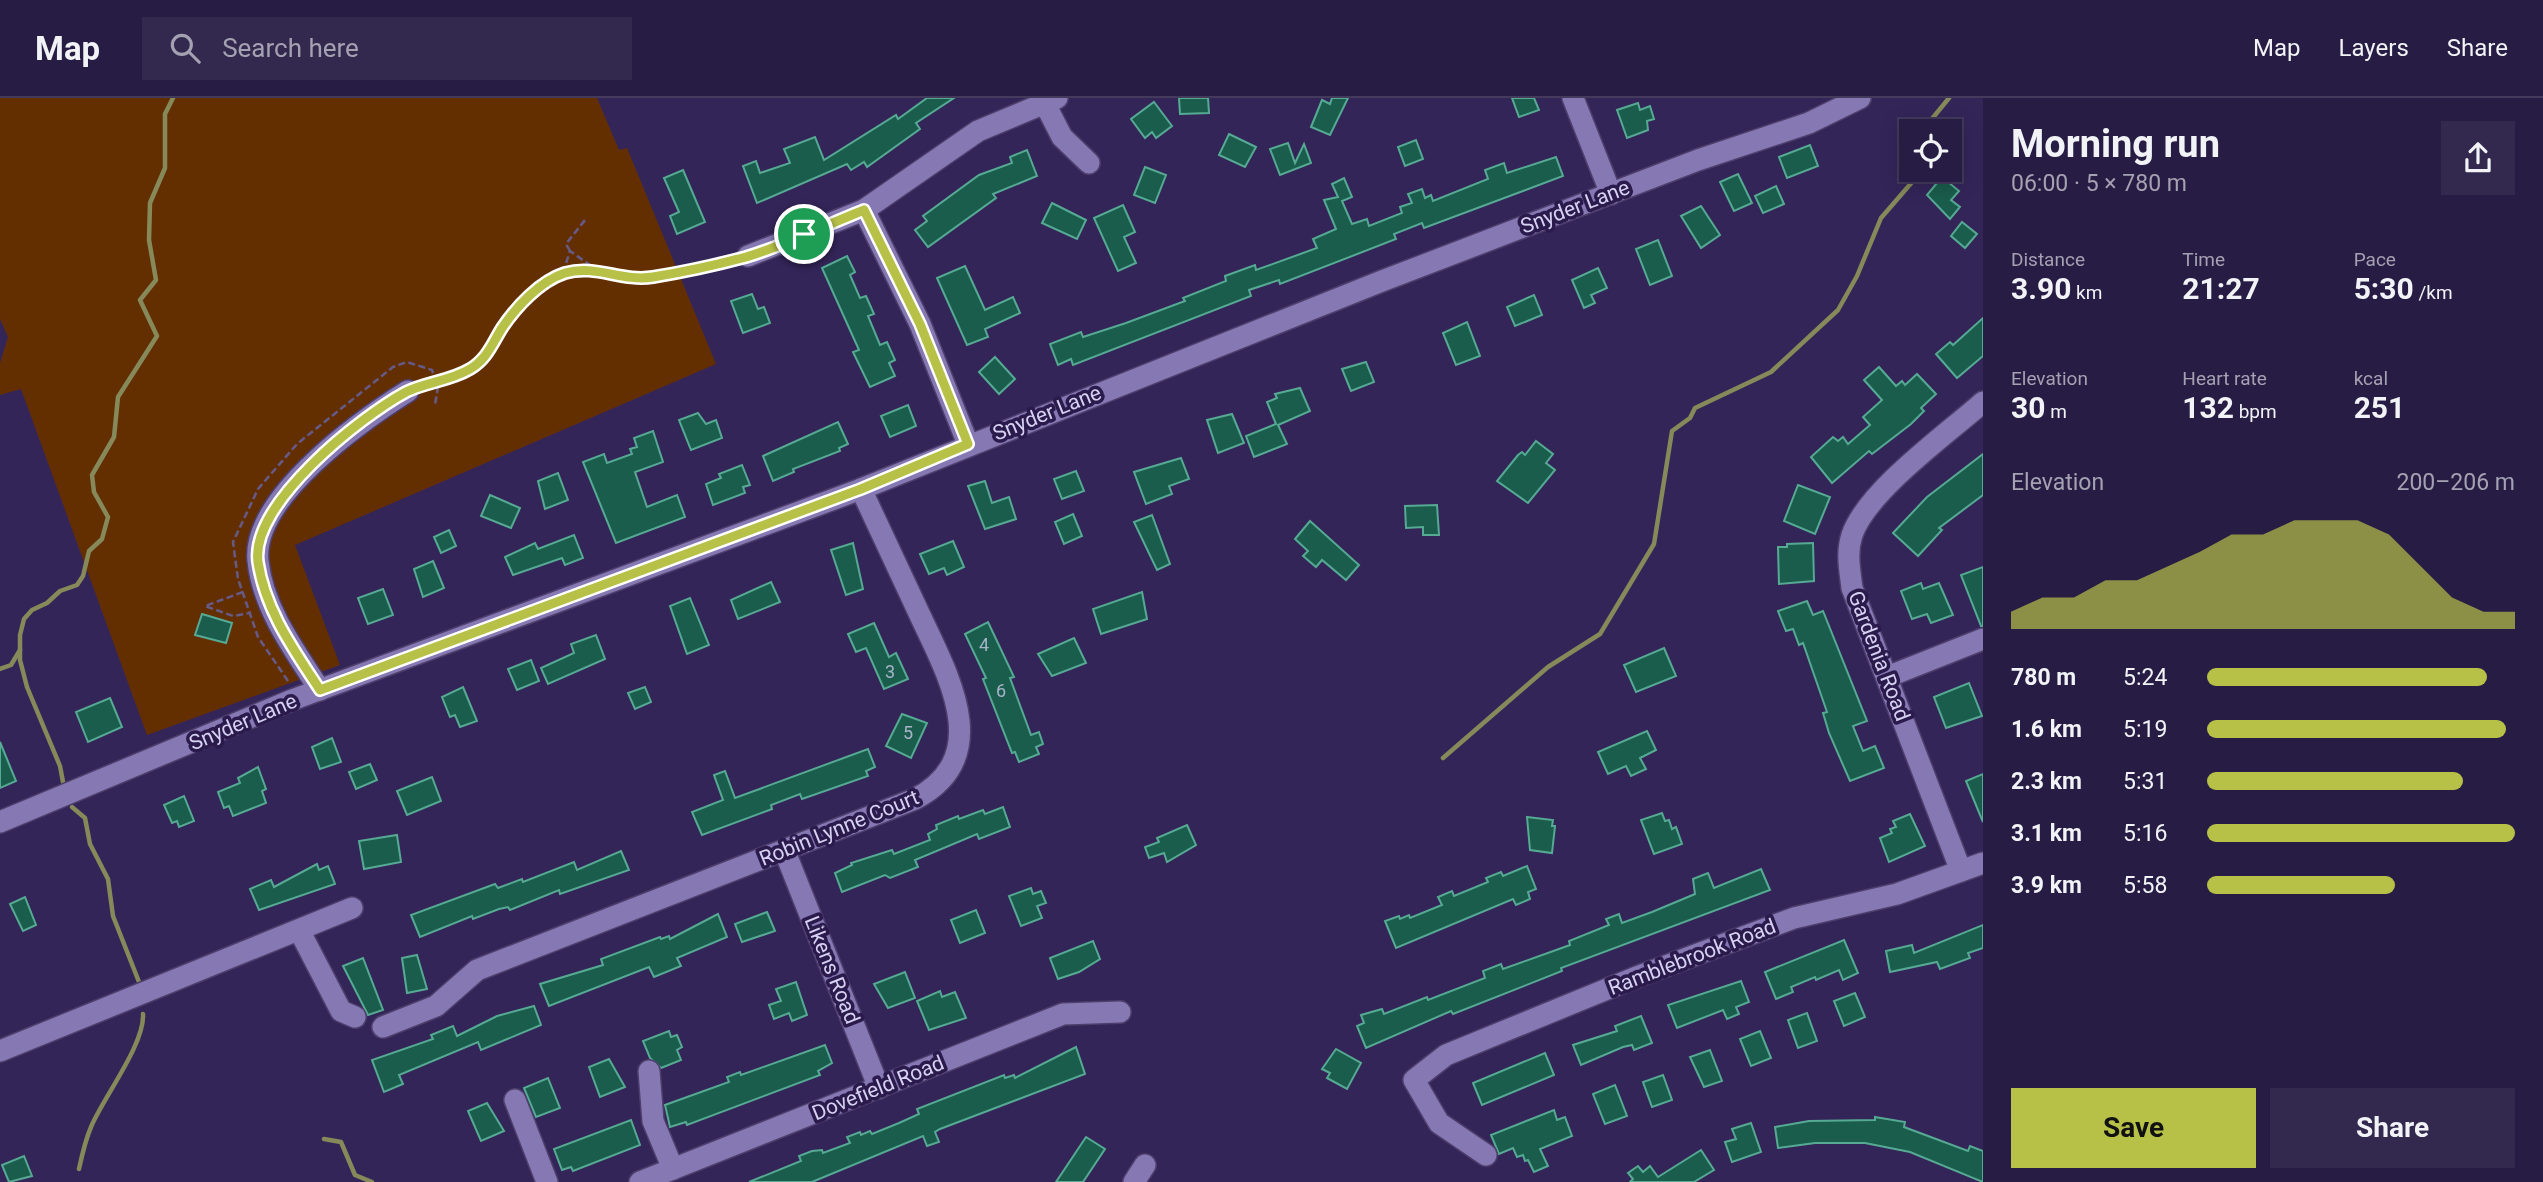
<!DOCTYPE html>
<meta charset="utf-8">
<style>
body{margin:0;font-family:Roboto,sans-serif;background:#33294e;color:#f1f3f6;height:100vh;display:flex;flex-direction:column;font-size:26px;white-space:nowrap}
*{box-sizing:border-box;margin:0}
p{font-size:23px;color:#a4a1b2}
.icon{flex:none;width:38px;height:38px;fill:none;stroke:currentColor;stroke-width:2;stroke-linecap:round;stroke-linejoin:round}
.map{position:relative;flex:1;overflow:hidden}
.side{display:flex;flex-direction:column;background:#271c43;width:560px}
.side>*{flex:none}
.buttons{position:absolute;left:1899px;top:21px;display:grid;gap:14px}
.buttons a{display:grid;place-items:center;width:63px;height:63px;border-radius:0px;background:#271c43;box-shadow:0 4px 18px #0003,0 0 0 2px #433a5c;font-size:35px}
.pin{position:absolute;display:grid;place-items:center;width:60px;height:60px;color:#fff;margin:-30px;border:4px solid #fff;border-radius:50%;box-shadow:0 2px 7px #0007}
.round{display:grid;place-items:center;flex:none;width:74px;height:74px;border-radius:0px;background:#33294e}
.overview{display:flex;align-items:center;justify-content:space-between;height:119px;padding:0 28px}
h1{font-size:38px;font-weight:700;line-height:52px}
.figures{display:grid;grid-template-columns:repeat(3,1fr);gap:10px;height:119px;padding:7px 28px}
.figures div{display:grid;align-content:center}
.figures b{font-size:30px;font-weight:700}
.figures small{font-size:19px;font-weight:400}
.figures p{font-size:19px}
.chart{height:196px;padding:14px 28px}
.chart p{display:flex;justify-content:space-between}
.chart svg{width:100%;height:126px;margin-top:7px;fill:#b7c148;opacity:.7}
.primary-button{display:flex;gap:14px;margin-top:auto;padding:14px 28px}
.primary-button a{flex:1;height:80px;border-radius:0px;background:#b7c148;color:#111;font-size:28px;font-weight:700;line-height:80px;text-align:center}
.primary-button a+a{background:#33294e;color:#f1f3f6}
ul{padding:0 28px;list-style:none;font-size:23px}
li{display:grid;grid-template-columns:112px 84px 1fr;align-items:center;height:52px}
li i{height:18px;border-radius:9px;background:#b7c148}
header{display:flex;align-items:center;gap:42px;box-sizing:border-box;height:98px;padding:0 35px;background:#271c43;border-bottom:2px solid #433a5c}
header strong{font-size:33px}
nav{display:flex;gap:38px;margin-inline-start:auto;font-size:24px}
.search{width:490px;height:63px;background:#33294e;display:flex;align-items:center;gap:18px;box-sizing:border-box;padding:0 24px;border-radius:0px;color:#a4a1b2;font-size:26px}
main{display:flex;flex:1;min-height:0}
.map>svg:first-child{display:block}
.green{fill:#642f00}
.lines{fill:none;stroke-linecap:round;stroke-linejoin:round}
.stream{stroke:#868959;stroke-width:4.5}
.building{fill:#1a5d4d;stroke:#56aa93;stroke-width:2}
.minor-casing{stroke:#4d3e6b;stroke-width:24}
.path{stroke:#665a88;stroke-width:2.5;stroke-dasharray:7 3.5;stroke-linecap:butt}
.minor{stroke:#8578b3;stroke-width:21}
.route-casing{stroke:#fff;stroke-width:14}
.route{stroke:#b7c148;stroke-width:9}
.labels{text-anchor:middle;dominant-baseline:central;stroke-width:7;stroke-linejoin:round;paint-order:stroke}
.number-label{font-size:18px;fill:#a7b4c8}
.street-label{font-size:21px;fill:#d6d1f1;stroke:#2b1b4d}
</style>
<header>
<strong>Map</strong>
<div class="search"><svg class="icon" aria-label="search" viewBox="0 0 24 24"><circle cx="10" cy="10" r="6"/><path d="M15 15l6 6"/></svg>Search here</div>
<nav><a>Map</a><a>Layers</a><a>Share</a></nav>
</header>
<main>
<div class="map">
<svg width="1983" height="1084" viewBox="0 0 1983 1084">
<rect width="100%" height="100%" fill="#342559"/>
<path class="green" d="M0 0H597L619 52 627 50 716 266 295 447 340 567 147 637 21 291 0 297V265L8 239 0 221Z"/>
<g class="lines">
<g class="stream">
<path d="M1922 33 1949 0"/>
<path d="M1911 49V66"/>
<path d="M0 571 11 567 20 552"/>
<path d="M1443 660 1548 569 1600 536 1654 446 1672 333 1690 320 1695 310 1771 274 1838 212 1857 178 1881 120 1913 83 1912 72"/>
<path d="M63 684 60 668 27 589 20 562V537L24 521 32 512 47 505 60 493 77 487 83 478 89 453 102 441 108 419 94 394 92 377 114 339 118 299 157 238 140 202 156 182 149 142 150 105 165 70V16L173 0"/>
<path d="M72 709 85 720 90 746 108 781 113 818 141 889"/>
<path d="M324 1041 341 1044 355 1077 372 1084"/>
<path d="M79 1071C82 1057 85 1043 91 1029 103 1000 145 946 143 916"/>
</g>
</g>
<g class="building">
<path d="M927 0H954L916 25 920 31 867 69 864 64 851 72 847 66 757 105 743 68 756 63 760 75 790 65 784 51 815 39 824 62 896 17 898 21Z"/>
<path d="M1179 0H1208L1209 15 1180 16Z"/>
<path d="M1332 0H1348L1330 37 1311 29 1322 2 1330 6Z"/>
<path d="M1512 0H1534L1539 12 1519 19Z"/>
<path d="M1154 4 1172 28 1156 40 1152 34 1145 40 1131 21Z"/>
<path d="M1638 5 1640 12 1650 8 1654 21 1647 23 1648 32 1627 40 1617 12Z"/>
<path d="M1229 36 1256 49 1245 69 1219 57Z"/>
<path d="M1416 42 1423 61 1405 68 1398 49Z"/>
<path d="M1288 45 1295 65 1304 46 1311 65 1280 77 1270 51Z"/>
<path d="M1810 47 1818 68 1787 80 1779 59Z"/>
<path d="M1027 52 1037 78 993 96 996 100 928 149 915 132 927 123 923 118 979 77 1012 65 1010 59Z"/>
<path d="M1556 59 1563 78 1424 130 1422 125 1394 136 1396 141 1280 186 1279 182 1249 192 1251 198 1073 267 1071 261 1058 267 1050 246 1081 234 1083 239 1126 225 1185 203 1183 200 1226 183 1225 178 1255 167 1256 172 1317 150 1313 141 1336 131 1324 102 1338 99 1332 86 1344 80 1352 99 1342 103 1352 126 1367 121 1369 128 1402 115 1400 109 1412 105 1408 96 1422 91 1425 100 1431 97 1433 103 1488 81 1485 72 1504 65 1507 75Z"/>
<path d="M1145 69 1166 77 1155 105 1134 97Z"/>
<path d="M683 72 705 124 677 136 670 118 679 114 664 80Z"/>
<path d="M1738 76 1752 105 1734 113 1720 84Z"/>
<path d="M1942 79 1959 93 1951 102 1960 109 1950 121 1927 97Z"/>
<path d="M1776 88 1784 106 1763 115 1755 98Z"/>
<path d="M1052 105 1086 122 1077 141 1042 125Z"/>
<path d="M1123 107 1135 134 1124 139 1136 165 1118 173 1094 120Z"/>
<path d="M1701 108 1720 137 1701 150 1681 118Z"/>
<path d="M1962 124 1977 136 1965 150 1951 138Z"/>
<path d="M1658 142 1672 178 1650 187 1636 151Z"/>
<path d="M847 158 855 174 850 177 860 200 866 198 874 216 868 218 880 247 887 244 895 262 889 265 895 278 870 289 853 254 859 252 822 170Z"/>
<path d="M965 168 985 212 1013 199 1020 215 985 231 988 239 967 247 937 180Z"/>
<path d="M1598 170 1607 190 1591 197 1595 205 1584 210 1572 182Z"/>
<path d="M752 196 758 211 764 209 770 225 743 235 731 203Z"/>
<path d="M1534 197 1542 217 1515 228 1507 209Z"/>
<path d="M1983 220V258L1957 280 1936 256 1950 244 1953 247Z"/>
<path d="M1467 224 1480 258 1456 267 1443 235Z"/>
<path d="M995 259 1015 281 999 296 979 274Z"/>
<path d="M1366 264 1374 284 1351 293 1342 271Z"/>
<path d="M1879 269 1896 288 1902 283 1905 287 1917 276 1936 296 1921 310 1924 313 1911 326 1872 356 1869 353 1832 385 1811 359 1833 339 1838 343 1843 339 1848 346 1870 327 1863 319 1882 302 1864 282Z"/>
<path d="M1300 290 1310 313 1278 327 1287 346 1254 359 1246 338 1276 326 1267 304 1277 300 1275 296Z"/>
<path d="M908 307 916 328 890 339 881 318Z"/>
<path d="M698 315 706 326 716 322 722 340 691 352 679 322Z"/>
<path d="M1232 316 1244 345 1218 355 1207 322Z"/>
<path d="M838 324 848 346 839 350 840 353 793 371 794 374 773 383 763 358Z"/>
<path d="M653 333 663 364 635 374 647 409 677 397 685 419 616 445 583 364 604 356 607 365 632 356 630 351 637 349 634 340Z"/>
<path d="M1536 343 1553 356 1546 365 1555 372 1528 405 1497 383 1518 357 1522 354 1525 357Z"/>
<path d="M1983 356V397L1939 430 1942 432 1918 458 1893 435 1927 399Z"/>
<path d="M1181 360 1189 381 1169 388 1172 396 1146 406 1134 374Z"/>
<path d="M742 367 750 387 743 389 745 395 713 407 706 386 721 380 719 376Z"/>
<path d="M1076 373 1084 393 1062 401 1054 381Z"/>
<path d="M558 375 568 402 545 411 538 383Z"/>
<path d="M985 383 992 405 1009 399 1016 421 985 431 968 388Z"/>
<path d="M1798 387 1830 399 1815 436 1784 423Z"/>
<path d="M490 397 520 410 511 430 481 418Z"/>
<path d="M1437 407 1439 437H1423V429L1406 430 1405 408Z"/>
<path d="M1073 416 1082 438 1064 446 1055 424Z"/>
<path d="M1152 417 1170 466 1157 472 1134 424Z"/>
<path d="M1310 423 1359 467 1346 482 1322 462 1316 469 1303 458 1308 453 1295 441Z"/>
<path d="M449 432 456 448 441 455 434 439Z"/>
<path d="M574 437 583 460 565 467 562 460 513 477 505 459 535 445 538 451Z"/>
<path d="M953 443 964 469 947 477 944 470 929 476 920 456Z"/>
<path d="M853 445 863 491 846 497 831 452Z"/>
<path d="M1813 445 1814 483 1779 486 1778 449H1787V446Z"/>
<path d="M433 463 444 490 423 499 414 471Z"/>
<path d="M1983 469V528H1981L1961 477Z"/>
<path d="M771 484 780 504 738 521 731 502Z"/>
<path d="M1921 485 1923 491 1939 485 1953 517 1931 525 1927 516 1912 521 1901 493Z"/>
<path d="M383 491 393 517 368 526 358 500Z"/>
<path d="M1142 494 1147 521 1101 536 1093 511Z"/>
<path d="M690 500 709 547 687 556 670 508Z"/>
<path d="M1807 503 1813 517 1823 513 1867 623 1853 628 1863 653 1875 648 1884 670 1850 683 1829 635 1823 615 1827 614 1803 545 1799 547 1793 531 1786 533 1778 513Z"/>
<path d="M202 516 232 525 226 545 195 537Z"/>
<path d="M988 524 1014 579 1010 580 1031 637 1039 634 1043 646 1036 649 1039 656 1019 664 1015 654 1012 655 983 581 986 580 965 536Z"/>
<path d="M874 525 889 559 896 555 908 581 884 591 866 550 856 554 848 536Z"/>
<path d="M596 537 605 561 548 586 541 570 574 555 571 546Z"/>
<path d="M1074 540 1086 565 1052 578 1038 556Z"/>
<path d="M1664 550 1676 578 1636 594 1624 567Z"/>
<path d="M531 562 539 583 517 592 508 571Z"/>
<path d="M1969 585 1982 618 1946 630 1934 599Z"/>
<path d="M463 589 477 623 460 629 455 617 450 619 442 599Z"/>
<path d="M645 589 651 604 635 611 628 595Z"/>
<path d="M110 600 122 629 88 644 76 614Z"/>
<path d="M902 616 927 625 911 660 886 648Z"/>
<path d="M1647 633 1656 652 1640 660 1646 671 1631 678 1626 668 1608 676 1598 654Z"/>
<path d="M332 640 341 664 320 671 312 649Z"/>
<path d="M0 644 16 683 0 690Z"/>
<path d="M868 651 875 669 866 673 868 678 802 701 800 696 771 707 772 711 702 737 692 714 723 702 714 677 725 673 735 700Z"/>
<path d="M370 666 377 682 356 691 349 674Z"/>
<path d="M258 669 266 691 262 693 266 705 233 718 229 708 224 710 218 694 240 685 238 680Z"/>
<path d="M1983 676V724L1966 683Z"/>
<path d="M432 679 441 703 407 717 397 693Z"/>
<path d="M184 698 194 723 179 729 177 723 172 725 164 707Z"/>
<path d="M1003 709 1010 729 979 741 977 736 915 762 918 769 890 780 885 777 842 794 835 775 852 767 851 765 892 752 894 756 930 742 928 736 937 731 936 727 958 718 959 721 983 712 985 716Z"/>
<path d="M1662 715 1665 723 1669 722 1672 731 1676 729 1682 746 1654 756 1641 722Z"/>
<path d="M1910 716 1925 748 1889 764 1880 740 1892 735 1890 731 1896 729 1893 723Z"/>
<path d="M1527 719 1553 722 1552 728H1555L1552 755 1530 752Z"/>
<path d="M1187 727 1196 747 1167 764 1164 755 1149 760 1145 749 1159 744 1157 740Z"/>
<path d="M397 737 401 764 364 771 359 743Z"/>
<path d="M621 753 629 772 560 796 559 792 510 812 508 809 499 811 473 821 472 818 420 839 411 817 495 786 498 790 522 781 523 784 574 764 577 772Z"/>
<path d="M317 766 319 772 328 768 335 786 259 812 250 791 271 782 274 789Z"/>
<path d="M1527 768 1536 791 1528 794 1530 801 1516 807 1513 801 1396 850 1385 823 1399 818 1400 821 1409 817 1410 820 1442 807 1438 799 1452 793 1454 798 1488 784 1486 780 1501 774 1503 778Z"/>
<path d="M1761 771 1770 792 1561 870 1562 873 1453 916 1451 913 1366 950 1357 928 1364 925 1361 917 1382 911 1384 916 1427 899 1428 902 1485 880 1483 873 1501 866 1503 871 1570 847 1569 843 1609 827 1606 821 1619 816 1622 825 1652 814 1695 796 1693 781 1708 775 1714 790Z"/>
<path d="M1031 790 1033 796 1041 793 1046 805 1037 808 1042 820 1021 828 1009 798Z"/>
<path d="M25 799 36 827 23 833 10 806Z"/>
<path d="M976 812 985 835 960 845 951 822Z"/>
<path d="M767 814 775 833 742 844 735 826Z"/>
<path d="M718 816 727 839 677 860 681 868 654 879 649 869 549 908 540 886 603 867 601 861 660 839 661 841 669 838 670 841Z"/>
<path d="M1983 827V850L1968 855 1970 860 1940 871 1937 864 1890 874 1886 853 1912 847 1914 855Z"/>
<path d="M1844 842 1858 875 1843 882 1839 872 1816 882 1815 879 1791 889 1793 894 1776 901 1765 874Z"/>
<path d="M1093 843 1100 861 1079 874 1058 881 1050 860Z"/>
<path d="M417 857 427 891 407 895 402 860Z"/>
<path d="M363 860 383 912 368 917 343 868Z"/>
<path d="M905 874 915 900 888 910 874 886Z"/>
<path d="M1741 883 1749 904 1736 909 1739 916 1727 921 1723 912 1677 930 1668 907Z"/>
<path d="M796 884 807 917 792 923 789 915 774 921 769 907 781 903 776 891Z"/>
<path d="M940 893 942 899 955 894 966 920 929 932 917 903Z"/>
<path d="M1855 895 1865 919 1844 928 1834 903Z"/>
<path d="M534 908 541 927 481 952 478 944 399 977 403 986 384 994 372 962 433 941 431 937 453 928 457 938 497 918Z"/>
<path d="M1807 915 1817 943 1798 950 1788 922Z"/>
<path d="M1641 918 1652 945 1634 952 1632 947 1623 949 1581 967 1573 947 1617 933 1615 928Z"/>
<path d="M669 933 671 939 677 937 682 949 677 952 681 962 661 970 650 960 643 943Z"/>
<path d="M1760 933 1771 960 1751 968 1740 941Z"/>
<path d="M825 947 832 965 818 973 820 977 687 1027 686 1024 670 1029 665 1007 729 984 727 979 740 974 741 977Z"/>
<path d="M1076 949 1085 976 940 1031 935 1034 939 1044 927 1048 923 1038 812 1084H749L801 1063 799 1058 812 1053 822 1052 823 1055 850 1045 847 1039 860 1034 861 1037 870 1033 872 1036 899 1025 919 1016 917 1011 1004 977 1005 980 1014 977 1015 980Z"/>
<path d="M1336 951 1361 965 1347 991 1327 980 1330 975 1322 971Z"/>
<path d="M1710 952 1722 983 1704 989 1690 959Z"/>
<path d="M1545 955 1554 977 1482 1007 1473 985Z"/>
<path d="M609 961 625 989 600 999 589 969Z"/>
<path d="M1663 977 1672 1002 1652 1009 1643 984Z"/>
<path d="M548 980 560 1010 536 1019 524 990Z"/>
<path d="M1615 987 1627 1018 1605 1026 1593 996Z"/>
<path d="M487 1005 504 1033 481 1043 468 1013Z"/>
<path d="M1554 1012 1557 1022 1565 1019 1572 1038 1540 1051 1548 1068 1534 1074 1528 1062 1525 1063 1523 1057 1517 1059 1513 1050 1499 1056 1491 1037Z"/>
<path d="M1875 1019 1905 1024 1904 1029 1968 1053 1970 1048 1983 1053V1084L1910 1054 1865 1045H1815L1778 1050 1775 1029 1809 1023 1875 1022Z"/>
<path d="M631 1022 640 1047 573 1073 571 1069 562 1072 554 1051Z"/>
<path d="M1751 1025 1761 1054 1732 1064 1725 1044 1736 1041 1732 1031Z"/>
<path d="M1086 1039 1105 1051 1083 1084H1056Z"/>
<path d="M1701 1052 1714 1072 1694 1084H1630L1633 1081 1628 1075 1638 1068 1643 1074 1650 1068 1658 1079Z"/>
<path d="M24 1058 32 1078 9 1084 2 1067Z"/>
</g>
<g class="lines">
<g class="minor-casing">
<g id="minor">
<path d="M1042 0 1062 39 1089 65"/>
<path d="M1573 0 1611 96"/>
<path d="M864 112 920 226 968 346"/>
<path d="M748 158 864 112 978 33 1057 0"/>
<path d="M1887 579 1983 541"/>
<path d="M320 592C295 553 263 511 258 463 251 400 362 322 408 293"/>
<path d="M0 724 292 602 861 391 1382 183 1698 62 1809 25 1860 0"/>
<path d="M785 754 879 990"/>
<path d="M1961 773 1852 490C1850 473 1846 455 1852 437 1867 393 1947 336 1983 304"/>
<path d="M299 832 341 913 355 919"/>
<path d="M383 929 436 908 477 872 915 701C997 658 946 574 918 513 899 472 880 431 861 391"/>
<path d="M0 953 352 810"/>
<path d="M649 973 653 1023 673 1071"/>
<path d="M515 1002 547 1084"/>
<path d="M1486 1057 1439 1025 1414 982 1446 957 1639 878 1794 820 1897 796 1983 765"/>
<path d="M640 1084 1063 916 1120 914"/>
<path d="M1134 1084 1145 1067"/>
</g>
</g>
<g class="path">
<path d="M570 153 566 146 585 122"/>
<path d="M563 175 570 153 597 172"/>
<path d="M425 288 451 281 482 262 518 209 539 190 563 175 598 173 630 182 732 162"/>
<path d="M243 494 205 508 233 518 250 515"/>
<path d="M288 583 258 539 238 481 233 444 258 391 297 346 393 269 407 264 432 272 438 289 435 307"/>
</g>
<use href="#minor" class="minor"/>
</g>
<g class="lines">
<g class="route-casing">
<path id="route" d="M864 112 920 226 968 346 861 391 320 592C294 552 265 512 258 464 250 406 360 319 406 294 426 284 450 283 470 271 487 261 492 246 502 230 516 209 540 183 565 175 596 166 621 184 653 179 684 174 716 167 746 159 786 147 826 127 864 112Z"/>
</g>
<use href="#route" class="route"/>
</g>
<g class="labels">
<g class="number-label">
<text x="984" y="546">4</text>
<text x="890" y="573">3</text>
<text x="1001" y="592">6</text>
<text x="908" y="634">5</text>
</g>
<g class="street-label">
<text transform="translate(1575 109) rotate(-21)">Snyder Lane</text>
<text transform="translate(1047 315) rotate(-22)">Snyder Lane</text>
<text transform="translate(1879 558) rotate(69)">Gardenia Road</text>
<text transform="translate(243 624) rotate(-23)">Snyder Lane</text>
<text transform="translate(839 730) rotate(-22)">Robin Lynne Court</text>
<text transform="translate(1692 859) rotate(-21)">Ramblebrook Road</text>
<text transform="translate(832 872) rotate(68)">Likens Road</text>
<text transform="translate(878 990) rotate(-22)">Dovefield Road</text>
</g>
</g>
</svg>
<div class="buttons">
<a><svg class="icon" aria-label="locate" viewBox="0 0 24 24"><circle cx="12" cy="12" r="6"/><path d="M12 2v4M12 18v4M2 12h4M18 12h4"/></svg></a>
</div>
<div class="pin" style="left:804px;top:136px;background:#1e9e55"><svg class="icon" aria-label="arrive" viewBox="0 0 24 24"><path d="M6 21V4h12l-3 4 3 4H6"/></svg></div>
</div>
<section class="side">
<div class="overview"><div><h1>Morning run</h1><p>06:00 · 5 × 780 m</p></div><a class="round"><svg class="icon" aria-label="share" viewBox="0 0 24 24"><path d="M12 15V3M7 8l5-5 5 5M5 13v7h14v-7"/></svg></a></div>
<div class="figures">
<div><p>Distance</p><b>3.90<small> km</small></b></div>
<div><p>Time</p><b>21:27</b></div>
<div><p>Pace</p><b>5:30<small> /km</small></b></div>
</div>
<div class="figures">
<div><p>Elevation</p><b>30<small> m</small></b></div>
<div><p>Heart rate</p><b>132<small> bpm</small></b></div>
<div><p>kcal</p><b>251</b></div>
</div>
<div class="chart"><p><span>Elevation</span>200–206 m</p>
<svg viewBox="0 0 160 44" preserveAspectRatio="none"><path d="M0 44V38L10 33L20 33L30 27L40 27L50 22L60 17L70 11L80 11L90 6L100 6L110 6L120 11L130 22L140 33L150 38L160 38V44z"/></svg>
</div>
<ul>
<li><b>780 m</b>5:24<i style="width:91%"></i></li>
<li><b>1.6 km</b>5:19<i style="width:97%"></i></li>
<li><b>2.3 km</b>5:31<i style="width:83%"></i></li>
<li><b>3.1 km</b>5:16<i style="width:100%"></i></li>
<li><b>3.9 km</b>5:58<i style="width:61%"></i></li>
</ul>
<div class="primary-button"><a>Save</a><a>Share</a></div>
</section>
</main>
